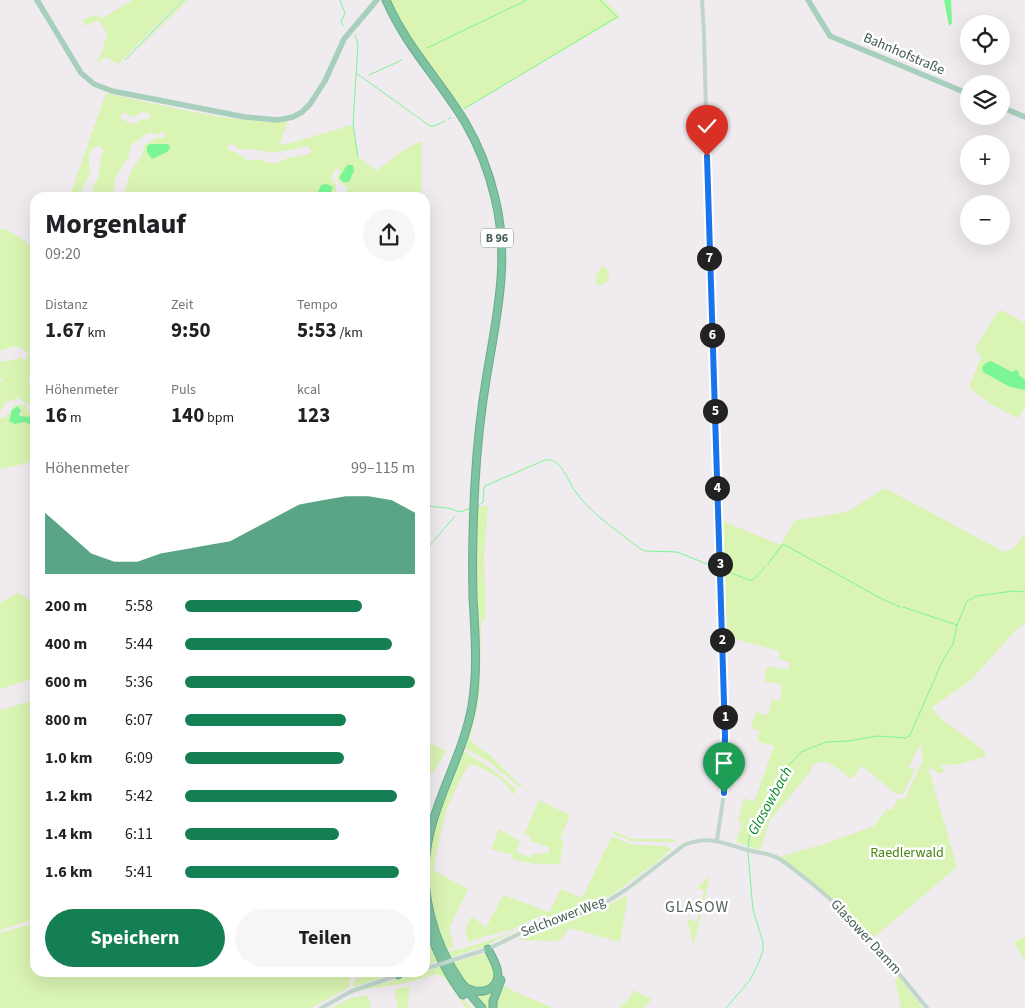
<!DOCTYPE html>
<html lang="de">
<meta charset="utf-8">
<style>
body{margin:0;font-family:"Source Sans 3",sans-serif;background:#f6f6f6;color:#202124;height:100vh;display:flex;flex-direction:column;font-size:19px;white-space:nowrap}
*{box-sizing:border-box;margin:0}
p{font-size:16px;color:#757577}
.icon{flex:none;width:28px;height:28px;fill:none;stroke:currentColor;stroke-width:2;stroke-linecap:round;stroke-linejoin:round}
.map{position:relative;flex:1;overflow:hidden}
.sheet{position:absolute;left:30px;top:192px;width:400px;height:785px;display:flex;flex-direction:column;background:#fff;border-radius:15px;box-shadow:0 5px 20px #0002}
.sheet>*{flex:none}
.buttons{position:absolute;left:960px;top:15px;display:grid;gap:10px}
.buttons a{display:grid;place-items:center;width:50px;height:50px;border-radius:50%;background:#fff;box-shadow:0 5px 20px #0002;font-size:25px}
.pin{position:absolute;display:grid;place-items:center;width:42px;height:42px;color:#fff;margin:-51px -21px;border-radius:50% 50% 50% 0;rotate:-45deg;box-shadow:0 0 5px #0007}
.pin .icon{rotate:45deg}
.km{position:absolute;width:25px;height:25px;margin:-12px;border-radius:50%;background:#222;color:#fff;font-size:14px;line-height:25px;text-align:center}
.round{display:grid;place-items:center;flex:none;width:52px;height:52px;border-radius:26px;background:#f6f6f6}
.overview{display:flex;align-items:center;justify-content:space-between;height:85px;padding:0 15px}
h1{font-size:28px;font-weight:700;line-height:38px}
.stats{display:grid;grid-template-columns:repeat(3,1fr);gap:8px;height:85px;padding:5px 15px}
.stats div{display:grid;align-content:center}
.stats b{font-size:21px;font-weight:700}
.stats small{font-size:14px;font-weight:400}
.stats p{font-size:14px}
.chart{height:140px;padding:10px 15px}
.chart p{display:flex;justify-content:space-between}
.chart svg{width:100%;height:90px;margin-top:5px;fill:#137f52;opacity:.7}
.button{display:flex;gap:10px;margin-top:auto;padding:10px 15px}
.button a{flex:1;height:58px;border-radius:30px;background:#137f52;color:#fff;font-size:20px;font-weight:700;line-height:58px;text-align:center}
.button a+a{background:#f6f6f6;color:#202124}
ul{padding:0 15px;list-style:none;font-size:16px}
li{display:grid;grid-template-columns:80px 60px 1fr;align-items:center;height:38px}
li i{height:12px;border-radius:6px;background:#137f52}
.map>svg:first-child{display:block}
.green{fill:#daf4b3;fill-rule:evenodd}
.water{fill:#7af695}
.lines{fill:none;stroke-linecap:round;stroke-linejoin:round}
.stream{stroke:#7af695;stroke-width:1}
.highway-casing{stroke:#68ae8d;stroke-width:9}
.minor{stroke:#c0d6ca;stroke-width:4}
.major{stroke:#a7cfbb;stroke-width:5.5}
.highway{stroke:#7dc2a1;stroke-width:7}
.minor-bridge{stroke:#c0d6ca;stroke-width:4}
.route-casing{stroke:#fff;stroke-width:10}
.route{stroke:#1a73e8;stroke-width:6}
.labels{text-anchor:middle;dominant-baseline:central;stroke-width:5;stroke-linejoin:round;paint-order:stroke}
.shield{fill:#fff;stroke:#7b8c83;stroke-width:1}
.shield-label{font-size:12px;font-weight:bold;fill:#425b4e}
.street-label{font-size:14px;fill:#425b4e;stroke:#fff}
.park-label{font-size:14px;fill:#47840b;stroke:#fff}
.water-label{font-size:15px;font-style:italic;fill:#048922;stroke:#fff}
.quarter-label{font-size:16px;letter-spacing:1px;fill:#58625d;stroke:#fff}
</style>
<div class="map">
<svg width="1025" height="1008" viewBox="0 0 1025 1008">
<rect width="100%" height="100%" fill="#efebef"/>
<g class="green">
<path d="M133 0H181L118 64 106 57 96 63 102 53 107 33 98 20 85 26 82 20C89 17 95 13 102 18Z"/>
<path d="M184 0H188L139 48H138Z"/>
<path d="M389 0H604L613 8 620 17 464 109 462 107 460 108C434 74 407 40 389 0Z"/>
<path d="M106 93C163 105 229 124 288 121L280 144H287L352 125 358 157 377 171 399 153 419 142H422V189L419 195 415 197H344L348 188C341 183 333 181 340 172L338 168 333 172 331 179 336 185V197H329L333 187 330 185 320 186 316 197H283V192H277L274 198 273 197V192L272 191 270 198 231 197 228 194 225 193 220 198 123 197 131 171 142 155 145 145 157 137 162 138 166 136 163 131 157 135 149 132 131 145 128 159C123 163 116 175 115 181 114 188 115 192 111 197H95L92 188 99 176 101 157 104 150 99 146C81 149 93 167 89 176 85 183 81 189 80 197L69 198ZM123 112 133 117 142 112 149 113 151 115 148 119 141 120 133 124 121 119V115ZM230 144 234 145 239 150C249 147 260 151 271 152 284 152 294 149 307 146L309 147 311 152 309 154 288 158 275 164 260 160H247L237 153 228 150V145Z"/>
<path d="M2 228C14 234 26 240 35 250V377L29 379V384L31 385 35 381V404H27L18 398 6 402 0 412V382L3 379 0 378V362L17 359 20 357 25 361 28 352 15 346 0 351V230Z"/>
<path d="M604 266 608 271 609 280 604 284 598 285 596 284V276L601 267Z"/>
<path d="M1002 310 1025 323V407L1018 418C1000 410 984 400 969 387L981 357 975 348 996 314Z"/>
<path d="M15 405H25L30 413 35 410V414L30 417 20 416 21 408 17 406 11 412 9 420 15 424 25 422 35 428V443L32 445 35 446V458L28 463 0 469V418L6 417Z"/>
<path d="M885 488 1004 552 1013 549 1025 534V623L1012 634 971 680 931 708 943 720 982 749 987 756 960 764 940 765 945 772 939 773 928 767 957 867 872 939 839 905 781 858 782 856 821 845 874 826 887 809 892 810 898 799H905L923 760 921 749 923 745 921 744C916 750 913 759 909 767L915 770 903 794H896L862 766 851 779C840 771 825 753 811 767V771L770 820 760 850 736 842 742 823 738 821 744 798 754 802 774 746 757 741 760 731 751 728 756 712 768 715 772 699 780 701 782 685 764 681 767 666 788 670 790 663 778 658 780 651 723 636V619H725V616L723 615 720 520 781 545 794 521 847 512Z"/>
<path d="M488 506 484 557 486 616 481 622 480 688 477 709 470 738C473 746 483 749 489 754 503 767 514 782 531 792L517 785 488 761 464 748 472 718 477 507Z"/>
<path d="M17 593 35 603V678L0 689V603Z"/>
<path d="M35 700V919L0 930V710Z"/>
<path d="M425 741 446 751 432 774 425 771Z"/>
<path d="M463 751 492 769 516 789 513 795C508 781 484 767 470 764L468 766 461 778 446 811 433 870 468 889 449 929 454 947 448 949 449 952 482 943 520 929 483 947 448 958C443 946 436 932 433 919 418 852 438 811 463 751Z"/>
<path d="M539 800 570 815 560 839 563 840 560 864C544 864 528 864 512 859L513 855 491 849 499 829 520 841 516 852 531 858 532 854 549 853V847L530 841 531 836 524 834Z"/>
<path d="M614 831 631 839H675V842L631 841 613 834Z"/>
<path d="M613 837 634 845 666 846 672 850 668 852H656L667 853C659 861 649 867 640 874 608 899 586 912 546 921L544 915 540 916 513 929 473 940 469 943 465 930 472 916 486 928 503 895 549 912 561 889 582 898 611 838Z"/>
<path d="M707 878H709L704 904 693 945 687 919 697 922 704 890 697 888Z"/>
<path d="M628 895 620 942 569 928 562 939 554 941 522 940 521 938 527 933 572 919 573 921 576 918 597 911Z"/>
<path d="M35 923V972L359 973H353L350 976 349 988 310 1008H0V933Z"/>
<path d="M1025 937V960H1024L1014 942Z"/>
<path d="M425 940 431 946 439 961 425 965Z"/>
<path d="M487 953C495 969 501 975 487 989L469 988 451 963Z"/>
<path d="M441 967 456 989 471 1008H466L444 977 436 974 406 983 356 991 419 973 425 972V971Z"/>
<path d="M499 969 492 1008H484L470 991H489Z"/>
<path d="M373 973H395L354 987 353 985 355 979Z"/>
<path d="M899 977 923 1008H901L895 979Z"/>
<path d="M504 985 507 988 553 1008H496V1002Z"/>
<path d="M410 986 407 1008H398L394 990Z"/>
<path d="M632 990 652 999 643 1008H620L621 1005 625 1003 632 994Z"/>
<path d="M368 995 371 1008H332L351 998Z"/>
</g>
<g class="water">
<path d="M944 0H951L952 23 949 26Z"/>
<path d="M150 144H167L169 145 170 148 167 152 152 159 147 152V146Z"/>
<path d="M347 165H353L354 171 349 182H343L339 178Z"/>
<path d="M327 184 333 187 329 197H316L321 185Z"/>
<path d="M991 361 1012 372 1016 370 1019 372V375L1025 380V390L1010 387 983 372 982 367 986 363Z"/>
<path d="M18 406 21 411 19 414 20 416 30 417 35 414V428L25 422 15 424 9 421 12 410Z"/>
</g>
<g class="lines">
<g class="stream">
<path d="M340 0 345 13 341 22 343 26"/>
<path d="M355 35 358 44 353 124 358 157"/>
<path d="M427 48 527 0"/>
<path d="M125 60 183 0"/>
<path d="M356 73 430 126H434L445 121"/>
<path d="M369 75 402 60"/>
<path d="M464 109 617 17 600 0"/>
<path d="M448 119 451 118"/>
<path d="M425 505C438 509 445 505 459 512L472 508"/>
<path d="M478 506 483 502 484 488 485 486 545 460C562 458 567 480 575 491 591 514 618 531 639 548L645 551 677 552 717 568"/>
<path d="M425 551 455 516"/>
<path d="M768 564 782 545H785L882 599 900 607"/>
<path d="M724 570 749 580H753L765 567"/>
<path d="M903 607 957 625"/>
<path d="M748 848 750 832 752 827 789 765 801 752 826 742 848 741 877 736 906 738 910 735 942 662 953 644 957 625 967 601 977 596 1013 591 1025 592"/>
<path d="M726 1008 750 980 759 962 763 950V942L753 910 748 852"/>
</g>
<g class="highway-casing">
<g id="highway">
<path d="M386 0C407 48 439 79 465 122 479 146 489 172 495 198 510 258 497 315 487 374 481 410 477 446 475 483 473 521 472 559 473 597 475 633 478 670 472 706 462 762 427 809 425 867"/>
<path d="M425 882C429 930 449 973 482 1008"/>
<path d="M425 915C433 945 445 971 463 995"/>
<path d="M397 972 398 975"/>
<path d="M464 986C476 995 497 993 498 975 498 966 492 957 488 949"/>
<path d="M493 1008V1001L501 980"/>
</g>
</g>
<g class="minor">
<path d="M702 0 704 34 709 234 726 766 724 793 717 840"/>
<path d="M456 959 488 949 529 929 581 913 603 904 627 889 684 845C709 835 723 843 747 850 755 852 765 853 773 856 783 859 793 869 801 875 852 913 887 959 927 1008"/>
<path d="M425 968 435 966"/>
<path d="M321 1008 352 991 408 972"/>
</g>
<g class="major">
<path d="M37 0 81 73 94 84 112 91 245 117 278 120 293 117 302 112 310 104 325 81 344 39 377 0"/>
<path d="M808 0 830 36 969 94"/>
<path d="M1001 107 1025 117"/>
</g>
<use href="#highway" class="highway"/>
<path class="minor-bridge" d="M435 966 456 959"/>
</g>
<g class="lines">
<g class="route-casing">
<path id="route" d="M707 156 725 735 724 793"/>
</g>
<use href="#route" class="route"/>
</g>
<g class="labels">
<rect class="shield" x="481" y="228.5" width="32" height="19" rx="4"/>
<g class="shield-label">
<text x="497" y="238">B 96</text>
</g>
<g class="street-label">
<text transform="translate(904 54) rotate(23)">Bahnhofstraße</text>
<text transform="translate(563 917) rotate(-21)">Selchower Weg</text>
<text transform="translate(866 937) rotate(47)">Glasower Damm</text>
</g>
<g class="park-label">
<text x="907" y="853">Raedlerwald</text>
</g>
<g class="water-label">
<text transform="translate(770 801) rotate(-61)">Glasowbach</text>
</g>
<g class="quarter-label">
<text x="697" y="907">GLASOW</text>
</g>
</g>
</svg>
<div class="buttons">
<a><svg class="icon" aria-label="locate" viewBox="0 0 24 24"><circle cx="12" cy="12" r="6"/><path d="M12 2v4M12 18v4M2 12h4M18 12h4"/></svg></a>
<a><svg class="icon" aria-label="layers" viewBox="0 0 24 24"><path d="M12 4l9 5-9 5-9-5zM3 14l9 5 9-5"/></svg></a>
<a>+</a>
<a>−</a>
</div>
<div class="pin" style="left:724px;top:793px;background:#1e9e55"><svg class="icon" aria-label="arrive" viewBox="0 0 24 24"><path d="M6 21V4h12l-3 4 3 4H6"/></svg></div>
<div class="pin" style="left:707px;top:156px;background:#d93025"><svg class="icon" aria-label="check" viewBox="0 0 24 24"><path d="M5 12l5 5 9-10"/></svg></div>
<b class="km" style="left:725px;top:717px">1</b>
<b class="km" style="left:722px;top:640px">2</b>
<b class="km" style="left:720px;top:564px">3</b>
<b class="km" style="left:717px;top:488px">4</b>
<b class="km" style="left:715px;top:411px">5</b>
<b class="km" style="left:712px;top:335px">6</b>
<b class="km" style="left:709px;top:258px">7</b>
<section class="sheet">
<div class="overview"><div><h1>Morgenlauf</h1><p>09:20</p></div><a class="round"><svg class="icon" aria-label="share" viewBox="0 0 24 24"><path d="M12 15V3M7 8l5-5 5 5M5 13v7h14v-7"/></svg></a></div>
<div class="stats">
<div><p>Distanz</p><b>1.67<small> km</small></b></div>
<div><p>Zeit</p><b>9:50</b></div>
<div><p>Tempo</p><b>5:53<small> /km</small></b></div>
</div>
<div class="stats">
<div><p>Höhenmeter</p><b>16<small> m</small></b></div>
<div><p>Puls</p><b>140<small> bpm</small></b></div>
<div><p>kcal</p><b>123</b></div>
</div>
<div class="chart"><p><span>Höhenmeter</span>99–115 m</p>
<svg viewBox="0 0 160 44" preserveAspectRatio="none"><path d="M0 44V14L10 24L20 34L30 38L40 38L50 34L60 32L70 30L80 28L90 22L100 16L110 10L120 8L130 6L140 6L150 8L160 14V44z"/></svg>
</div>
<ul>
<li><b>200 m</b>5:58<i style="width:77%"></i></li>
<li><b>400 m</b>5:44<i style="width:90%"></i></li>
<li><b>600 m</b>5:36<i style="width:100%"></i></li>
<li><b>800 m</b>6:07<i style="width:70%"></i></li>
<li><b>1.0 km</b>6:09<i style="width:69%"></i></li>
<li><b>1.2 km</b>5:42<i style="width:92%"></i></li>
<li><b>1.4 km</b>6:11<i style="width:67%"></i></li>
<li><b>1.6 km</b>5:41<i style="width:93%"></i></li>
</ul>
<div class="button"><a>Speichern</a><a>Teilen</a></div>
</section>
</div>
